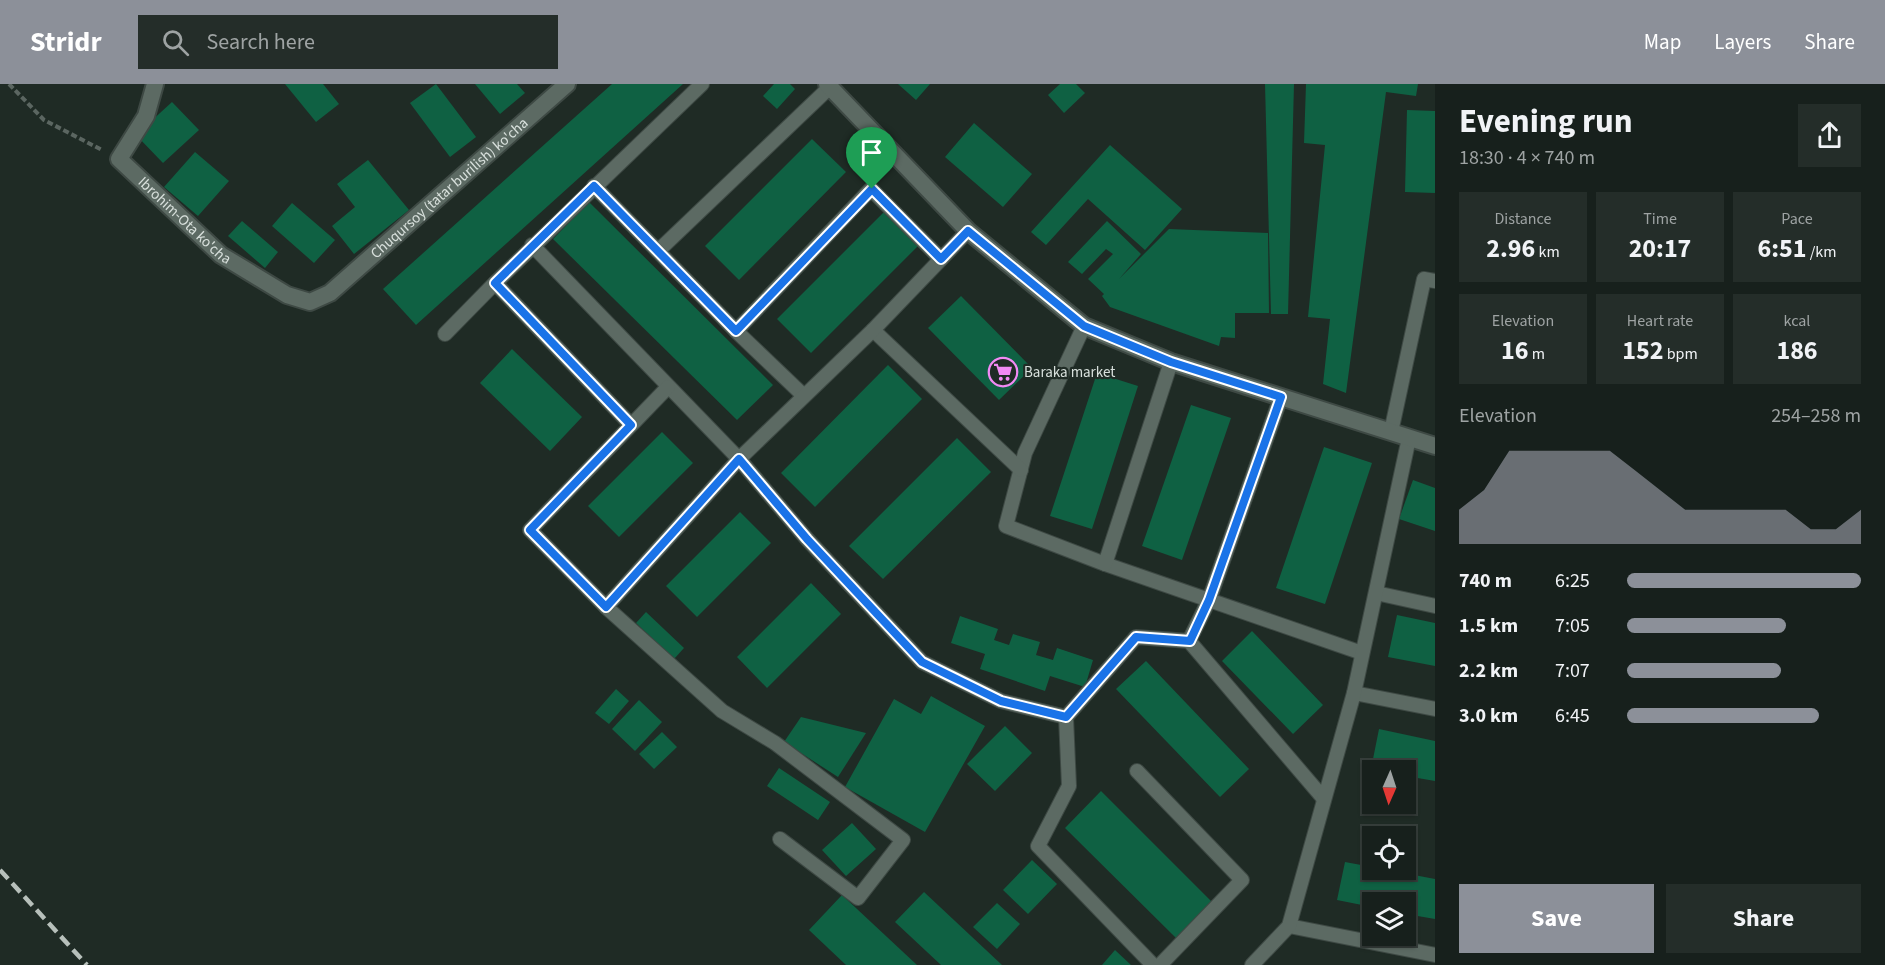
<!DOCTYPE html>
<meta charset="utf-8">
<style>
body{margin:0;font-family:"Source Sans 3",sans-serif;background:#242d29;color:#f1f3f6;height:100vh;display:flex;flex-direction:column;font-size:22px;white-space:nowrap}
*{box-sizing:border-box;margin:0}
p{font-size:20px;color:#9ea3a3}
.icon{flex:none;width:33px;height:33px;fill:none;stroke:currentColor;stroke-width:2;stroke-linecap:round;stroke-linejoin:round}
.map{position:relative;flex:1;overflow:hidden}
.sheet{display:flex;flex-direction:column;background:#17201c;width:450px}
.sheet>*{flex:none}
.needle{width:39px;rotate:183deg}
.tools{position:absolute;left:1362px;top:676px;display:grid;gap:12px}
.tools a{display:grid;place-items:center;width:54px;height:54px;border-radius:0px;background:#17201c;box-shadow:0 2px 4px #0004,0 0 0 2px #363e3b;font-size:30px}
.pin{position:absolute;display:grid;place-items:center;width:51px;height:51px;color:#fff;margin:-62px -26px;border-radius:50% 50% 50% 0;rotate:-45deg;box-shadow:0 0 6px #0007}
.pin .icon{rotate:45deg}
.round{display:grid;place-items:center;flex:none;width:63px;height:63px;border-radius:0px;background:#242d29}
.head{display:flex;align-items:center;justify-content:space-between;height:102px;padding:0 24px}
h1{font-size:33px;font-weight:700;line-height:45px}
.stats{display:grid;grid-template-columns:repeat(3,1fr);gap:9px;height:102px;padding:6px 24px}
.stats div{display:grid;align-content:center;border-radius:0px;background:#242d29;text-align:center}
.stats b{font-size:26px;font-weight:700}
.stats small{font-size:16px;font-weight:400}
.stats p{font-size:16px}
.chart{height:168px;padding:12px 24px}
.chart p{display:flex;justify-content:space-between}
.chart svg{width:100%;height:108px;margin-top:6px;fill:#8c9099;opacity:.7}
.primary-button{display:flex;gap:12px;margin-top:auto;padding:12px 24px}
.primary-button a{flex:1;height:69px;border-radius:0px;background:#8c9099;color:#fff;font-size:24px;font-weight:700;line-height:69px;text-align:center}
.primary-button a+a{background:#242d29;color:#f1f3f6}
ul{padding:0 24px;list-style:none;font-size:20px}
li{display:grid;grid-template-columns:96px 72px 1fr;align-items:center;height:45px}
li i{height:15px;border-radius:8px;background:#8c9099}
header{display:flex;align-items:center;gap:36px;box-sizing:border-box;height:84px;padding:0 30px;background:#8c9099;color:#fff}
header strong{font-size:28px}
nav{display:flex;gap:33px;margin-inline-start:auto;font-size:21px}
.search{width:420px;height:54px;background:#242d29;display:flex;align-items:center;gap:15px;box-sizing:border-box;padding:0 21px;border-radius:0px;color:#9ea3a3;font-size:22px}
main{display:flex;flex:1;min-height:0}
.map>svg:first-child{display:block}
.building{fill:#0f6143}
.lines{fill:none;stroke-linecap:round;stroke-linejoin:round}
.service-casing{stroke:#3e4944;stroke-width:16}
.minor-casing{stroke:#3e4944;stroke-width:20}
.path{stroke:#5b6661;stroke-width:4;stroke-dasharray:6 3;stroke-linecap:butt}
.service{stroke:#5c6a63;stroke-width:14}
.minor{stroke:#5c6a63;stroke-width:16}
.rail{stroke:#b7c0bb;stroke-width:4.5;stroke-dasharray:12 6;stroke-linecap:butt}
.route-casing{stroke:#fff;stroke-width:12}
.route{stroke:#1a73e8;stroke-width:8}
.labels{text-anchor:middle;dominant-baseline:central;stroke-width:4.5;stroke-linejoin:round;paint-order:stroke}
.street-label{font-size:15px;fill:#d8e0dc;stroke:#1f2b25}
.poi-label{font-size:15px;fill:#d8e0dc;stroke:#1f2b25;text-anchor:start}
</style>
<header>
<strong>Stridr</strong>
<div class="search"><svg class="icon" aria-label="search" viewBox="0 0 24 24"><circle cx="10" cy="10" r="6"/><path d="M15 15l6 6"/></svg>Search here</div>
<nav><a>Map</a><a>Layers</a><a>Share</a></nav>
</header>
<main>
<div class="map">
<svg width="1435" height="881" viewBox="0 0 1435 881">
<rect width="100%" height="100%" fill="#1f2b25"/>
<g class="building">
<path d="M285 0H323L339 20 316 38Z"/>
<path d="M436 0 476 53 450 73 410 19Z"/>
<path d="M475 0H517L525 9 500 30Z"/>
<path d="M612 0H683L416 241 383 205Z"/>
<path d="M774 0H790L795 5 777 25 763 12Z"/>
<path d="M898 0H930L916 16Z"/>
<path d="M1060 0H1076L1085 9 1064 29 1048 11Z"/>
<path d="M1265 0H1294L1288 230H1271Z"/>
<path d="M1306 0H1418L1416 12 1386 8 1346 309 1323 300 1330 235 1308 233 1325 61 1304 59Z"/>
<path d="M172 18 199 46 163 79 136 51Z"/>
<path d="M1407 26 1435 27V109L1405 108Z"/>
<path d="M974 39 1032 90 1003 123 945 73Z"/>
<path d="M812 55 846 88 739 196 705 162Z"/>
<path d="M1110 61 1182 125 1145 166 1088 115 1046 161 1031 148Z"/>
<path d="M195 68 229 97 198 132 164 103Z"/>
<path d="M368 76 409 126 354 170 332 142 355 123 337 100Z"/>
<path d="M589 118 773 301 737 336 553 155Z"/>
<path d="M292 119 335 156 314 179 272 142Z"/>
<path d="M885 127 919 161 811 269 777 235Z"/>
<path d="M242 137 278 168 265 184 228 152Z"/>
<path d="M1107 137 1141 170 1119 195 1169 145 1268 149 1269 229H1235V254L1221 253 1219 262 1110 223 1102 212 1104 210 1088 195 1113 170 1106 165 1082 190 1068 178Z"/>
<path d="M961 212 1032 284 999 316 928 244Z"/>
<path d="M512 265 582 333 550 367 480 299Z"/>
<path d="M888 281 922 315 815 423 781 389Z"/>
<path d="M1097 289 1138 302 1092 445 1050 432Z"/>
<path d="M1191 321 1231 334 1182 476 1142 462Z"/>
<path d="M662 348 693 379 619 453 588 422Z"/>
<path d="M957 354 991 388 883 495 849 462Z"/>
<path d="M1324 363 1372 379 1325 520 1276 504Z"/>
<path d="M1413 396 1435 404V447L1399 435Z"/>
<path d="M740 428 771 459 697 533 666 502Z"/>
<path d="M811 499 841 530 767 604 737 573Z"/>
<path d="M646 528 684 564 674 575 636 539Z"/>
<path d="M1397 531 1435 539V582L1388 573Z"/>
<path d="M960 532 998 545 994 556 1009 561 1013 550 1040 558 1036 571 1053 576 1057 564 1093 576 1085 603 1050 592 1045 607 980 585 985 570 951 559Z"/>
<path d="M1252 547 1323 621 1293 650 1222 577Z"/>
<path d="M1146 577 1249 685 1220 713 1116 605Z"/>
<path d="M616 605 629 617 609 640 595 629Z"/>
<path d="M931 612 985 642 925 748 845 703 894 615 921 630Z"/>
<path d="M639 616 662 638 635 667 612 645Z"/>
<path d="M801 633 866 649 838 693 784 658Z"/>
<path d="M1005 642 1032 669 995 707 967 680Z"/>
<path d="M1379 645 1435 657V697L1406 692V687L1371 685Z"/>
<path d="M662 648 677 663 654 685 639 670Z"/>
<path d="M779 684 830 718 818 736 767 702Z"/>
<path d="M1101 707 1212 818 1176 854 1065 744Z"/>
<path d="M852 739 876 765 846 792 822 766Z"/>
<path d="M1032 776 1057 800 1028 830 1003 806Z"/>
<path d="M1345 778 1372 783V786H1388L1435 795V835L1406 830V819H1372V823L1337 816Z"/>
<path d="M924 808 1002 881H941L895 838Z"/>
<path d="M842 811 917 881H846L809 846Z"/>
<path d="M997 819 1020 840 997 865 973 843Z"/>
<path d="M1115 866 1131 881H1102Z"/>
</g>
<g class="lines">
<g class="service-casing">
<g id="service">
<path d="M594 102 736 247 803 311"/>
<path d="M532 161 739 375 807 455 922 578 1001 617 1066 633 1136 553 1189 557 1209 516 1281 313"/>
<path d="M658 167 830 3"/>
<path d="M1084 242 1025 369 1006 442 1105 480 1362 569"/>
<path d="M873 246 1021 386"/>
<path d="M736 247 871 105 941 175"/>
<path d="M445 250 495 199"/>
<path d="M668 303 530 446 606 523 722 627 775 659 903 756 858 814 780 755"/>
<path d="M631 341 495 199 702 0"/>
<path d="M1391 348 1424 195 1435 197"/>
<path d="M1105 480 1171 278"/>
<path d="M1376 509 1435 522"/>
<path d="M606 523 739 375 873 246 968 147"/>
<path d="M1189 557 1324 715"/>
<path d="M1354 609 1435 625"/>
<path d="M1066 633 1069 702 1038 762 1153 881"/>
<path d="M1137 687 1242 796 1160 881"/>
<path d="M1289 842 1435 871"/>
<path d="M1252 881 1289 842 1354 609 1409 354"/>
</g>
</g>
<g class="minor-casing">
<g id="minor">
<path id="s1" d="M155 0 146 32 119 75 221 171 287 211 310 218 330 209 567 0"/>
<path d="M827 0 968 147 1084 242 1171 278 1435 362"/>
</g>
</g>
<path class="path" d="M9 0 44 36 102 66"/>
<use href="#service" class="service"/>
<use href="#minor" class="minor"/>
<path class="rail" d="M0 786 87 881"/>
</g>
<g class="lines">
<g class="route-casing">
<path id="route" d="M594 102 736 247 872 105 941 175 968 147 1084 242 1171 278 1281 313 1209 516 1190 557 1136 553 1066 633 1001 617 922 578 807 455 739 375 606 523 530 446 631 341 495 199Z"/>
</g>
<use href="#route" class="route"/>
</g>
<defs>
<g id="supermarket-ring" transform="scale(1.5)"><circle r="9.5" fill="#1f2b25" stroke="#f18af4" stroke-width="1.5"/><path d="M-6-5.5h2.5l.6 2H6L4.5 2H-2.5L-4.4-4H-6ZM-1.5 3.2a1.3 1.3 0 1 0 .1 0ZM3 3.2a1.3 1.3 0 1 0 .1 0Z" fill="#f18af4"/></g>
</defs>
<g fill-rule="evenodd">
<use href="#supermarket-ring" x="1003" y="288"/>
</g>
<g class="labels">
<g class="street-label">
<text stroke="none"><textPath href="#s1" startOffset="506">Chuqursoy (tatar burilish) ko'cha</textPath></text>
<text stroke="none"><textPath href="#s1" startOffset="174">Ibrohim-Ota ko'cha</textPath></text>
</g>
<g class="poi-label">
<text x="1024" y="288">Baraka market</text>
</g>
</g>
</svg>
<div class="tools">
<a><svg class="needle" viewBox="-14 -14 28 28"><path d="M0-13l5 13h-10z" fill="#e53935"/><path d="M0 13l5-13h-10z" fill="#9ea3a3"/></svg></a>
<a><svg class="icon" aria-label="locate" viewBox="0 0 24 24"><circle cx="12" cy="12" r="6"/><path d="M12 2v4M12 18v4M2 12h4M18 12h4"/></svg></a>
<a><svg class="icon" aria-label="layers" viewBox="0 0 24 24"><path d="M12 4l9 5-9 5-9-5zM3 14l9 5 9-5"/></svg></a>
</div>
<div class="pin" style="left:872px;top:105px;background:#1e9e55"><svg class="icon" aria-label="arrive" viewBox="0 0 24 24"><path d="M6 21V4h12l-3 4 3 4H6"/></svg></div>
</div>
<section class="sheet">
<div class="head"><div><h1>Evening run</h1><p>18:30 · 4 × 740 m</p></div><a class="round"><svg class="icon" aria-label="share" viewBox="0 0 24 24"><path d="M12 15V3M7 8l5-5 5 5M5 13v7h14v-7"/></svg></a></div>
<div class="stats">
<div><p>Distance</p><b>2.96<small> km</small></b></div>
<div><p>Time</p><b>20:17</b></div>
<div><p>Pace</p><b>6:51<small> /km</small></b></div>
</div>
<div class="stats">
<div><p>Elevation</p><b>16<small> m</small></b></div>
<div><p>Heart rate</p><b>152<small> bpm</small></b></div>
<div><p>kcal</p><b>186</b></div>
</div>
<div class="chart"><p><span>Elevation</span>254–258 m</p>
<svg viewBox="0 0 160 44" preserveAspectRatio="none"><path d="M0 44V30L10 22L20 6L30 6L40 6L50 6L60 6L70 14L80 22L90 30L100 30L110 30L120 30L130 30L140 38L150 38L160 30V44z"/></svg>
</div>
<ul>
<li><b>740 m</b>6:25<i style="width:100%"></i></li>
<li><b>1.5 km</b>7:05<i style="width:68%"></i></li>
<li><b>2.2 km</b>7:07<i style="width:66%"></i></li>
<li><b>3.0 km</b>6:45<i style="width:82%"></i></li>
</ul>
<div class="primary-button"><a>Save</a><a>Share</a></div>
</section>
</main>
